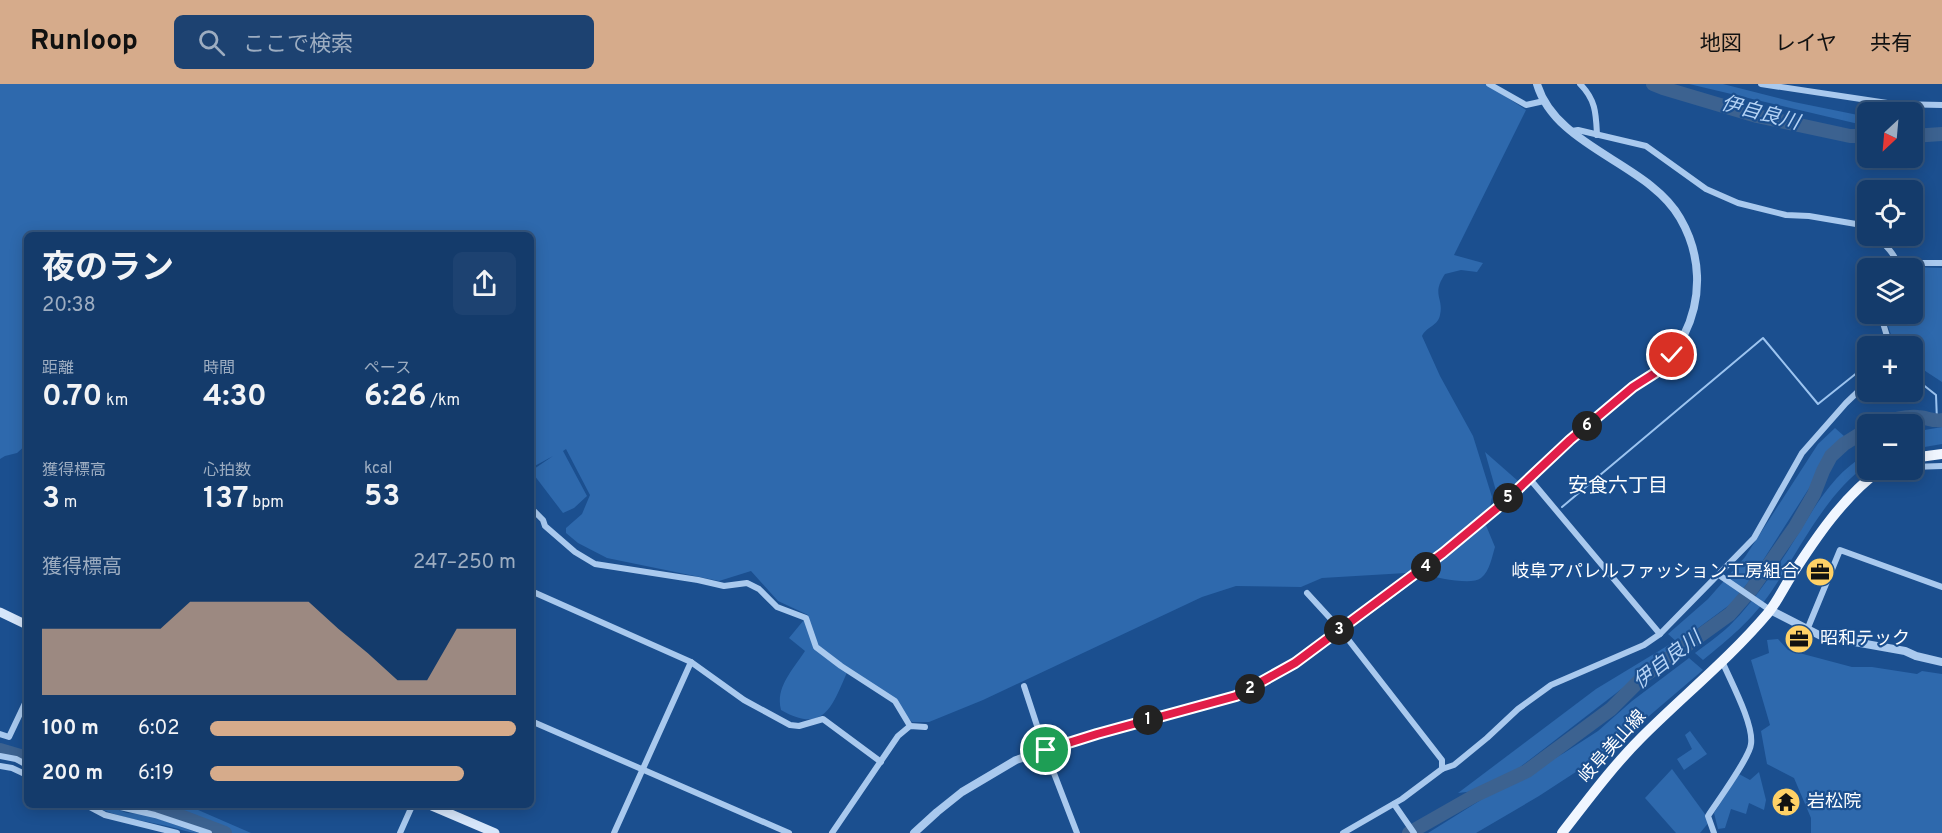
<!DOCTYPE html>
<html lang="ja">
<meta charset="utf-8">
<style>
body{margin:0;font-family:Overpass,"Noto Sans JP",sans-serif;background:#1d4271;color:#f1f3f6;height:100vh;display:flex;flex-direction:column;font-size:22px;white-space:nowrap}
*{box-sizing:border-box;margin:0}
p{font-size:20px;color:#9dadc1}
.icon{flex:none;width:33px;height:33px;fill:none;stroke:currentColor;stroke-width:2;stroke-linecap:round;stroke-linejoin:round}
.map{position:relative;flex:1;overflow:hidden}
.sheet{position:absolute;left:24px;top:148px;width:510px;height:576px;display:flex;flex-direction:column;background:#143b6b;border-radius:9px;box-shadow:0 3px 15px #0003,0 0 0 2px #33557e}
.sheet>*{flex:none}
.needle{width:39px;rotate:206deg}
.controls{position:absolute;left:1857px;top:18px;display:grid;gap:12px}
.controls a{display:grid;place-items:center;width:66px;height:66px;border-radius:9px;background:#143b6b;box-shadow:0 3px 15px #0003,0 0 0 2px #33557e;font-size:30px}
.pin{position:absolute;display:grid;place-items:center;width:51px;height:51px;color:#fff;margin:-26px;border:3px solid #fff;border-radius:50%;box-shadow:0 2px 6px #0007}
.km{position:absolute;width:30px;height:30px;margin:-15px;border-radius:50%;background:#222;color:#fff;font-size:16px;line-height:30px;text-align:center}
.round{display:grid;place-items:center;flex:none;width:63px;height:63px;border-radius:9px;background:#1d4271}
.head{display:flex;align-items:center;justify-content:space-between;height:102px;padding:0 18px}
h1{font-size:33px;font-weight:700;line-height:45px}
.figures{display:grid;grid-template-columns:repeat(3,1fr);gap:9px;height:102px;padding:6px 18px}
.figures div{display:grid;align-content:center}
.figures b{font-size:30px;font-weight:700}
.figures small{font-size:16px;font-weight:400}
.figures p{font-size:16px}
.chart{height:168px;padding:12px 18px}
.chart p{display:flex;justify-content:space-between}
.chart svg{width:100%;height:108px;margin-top:6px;fill:#d6ab8b;opacity:.7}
ul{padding:0 18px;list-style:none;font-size:20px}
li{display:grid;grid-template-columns:96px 72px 1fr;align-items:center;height:45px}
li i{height:15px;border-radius:8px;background:#d6ab8b}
header{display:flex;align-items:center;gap:36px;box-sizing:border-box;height:84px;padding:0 30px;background:#d6ab8b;color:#111}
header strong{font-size:28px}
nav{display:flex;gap:33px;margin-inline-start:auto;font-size:21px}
.search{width:420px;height:54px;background:#1d4271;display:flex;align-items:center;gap:15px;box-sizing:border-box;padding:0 21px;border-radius:9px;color:#9dadc1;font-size:22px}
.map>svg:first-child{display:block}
.green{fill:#2e69ad}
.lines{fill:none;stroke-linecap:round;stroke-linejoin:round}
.stream{stroke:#9cc4f0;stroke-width:2}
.river{stroke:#3c6290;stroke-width:14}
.minor{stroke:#a9c9ee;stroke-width:6}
.tertiary{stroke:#a9c9ee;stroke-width:8}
.secondary{stroke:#d6e6fa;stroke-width:9}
.primary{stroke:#f0f6ff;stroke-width:10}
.route-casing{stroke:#fff;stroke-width:12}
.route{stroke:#e11d48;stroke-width:8}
.labels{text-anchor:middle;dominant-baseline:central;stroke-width:4.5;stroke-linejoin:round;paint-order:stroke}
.poi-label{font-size:18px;fill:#fff;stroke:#1b4f8f;text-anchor:start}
.street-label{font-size:18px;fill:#fff;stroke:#1b4f8f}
.water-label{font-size:20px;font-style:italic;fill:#b5d3f5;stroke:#1b4f8f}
.neighbourhood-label{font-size:20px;fill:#fff;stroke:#1b4f8f}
</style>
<header>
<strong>Runloop</strong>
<div class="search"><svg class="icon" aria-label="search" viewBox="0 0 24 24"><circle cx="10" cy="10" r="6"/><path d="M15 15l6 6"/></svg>ここで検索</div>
<nav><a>地図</a><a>レイヤ</a><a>共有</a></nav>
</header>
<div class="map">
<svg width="1942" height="749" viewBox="0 0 1942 749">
<rect width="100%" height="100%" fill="#1b4f8f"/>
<g class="green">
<path d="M0 0H1487L1526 26 1454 171 1483 179 1477 188 1461 186 1445 190C1431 211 1444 214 1440 231 1438 242 1426 243 1422 252L1440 292 1473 352 1492 413 1489 427 1406 489 1322 494 1301 503 1236 502 1202 513 983 616 929 638H912L880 607 849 584C833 619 826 652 781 626 775 603 793 586 805 567L789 554 808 531 778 517 751 487 719 497 607 474 578 459 566 449V444L582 430 590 411 566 365 563 367 587 412 574 424 563 429 531 387 553 372 531 384V152H27V360L17 369 5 372 0 375Z"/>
<path d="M1689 0H1723L1794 18 1858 31 1867 30V42Z"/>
<path d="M1912 183 1942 184V298L1913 279 1912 262H1895L1888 242 1889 230H1912V184H1910Z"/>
<path d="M1942 343V360L1913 365V348Z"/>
<path d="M1835 344 1844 352 1827 372 1813 398 1753 492 1732 519 1678 559 1668 550 1708 515 1745 473 1818 360Z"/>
<path d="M1485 368 1518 397 1498 414Z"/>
<path d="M1867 370V381C1826 409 1799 467 1771 508 1751 537 1730 554 1703 576L1695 569C1708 559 1723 549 1734 537 1749 522 1762 503 1774 487 1804 447 1822 395 1867 370Z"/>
<path d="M1485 439 1495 463C1492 472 1490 487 1481 494 1471 502 1437 493 1424 491Z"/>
<path d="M1778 555 1788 566 1852 583H1872L1917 590 1922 587 1942 590V749H1811V734L1794 694 1767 680 1761 647 1770 641 1751 576 1769 569 1767 556Z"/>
<path d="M1672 559 1676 563 1506 694 1475 707 1458 709 1596 605Z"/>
<path d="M1689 574 1703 586 1608 667 1539 712 1476 749H1428L1484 714 1564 669 1598 647 1632 617Z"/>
<path d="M1690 647 1707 670 1684 686 1677 675 1692 665 1685 651Z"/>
<path d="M1672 685 1710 737 1700 749H1676L1645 714Z"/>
<path d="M1759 688 1766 716 1764 726 1749 719 1746 730 1731 725 1725 744 1718 745 1714 729 1739 690 1750 696Z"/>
<path d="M94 722H108L127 729 144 730 199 749C187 749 178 744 167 742 142 736 118 734 94 722Z"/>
<path d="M159 722H189L251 749H229Z"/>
</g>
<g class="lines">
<g class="stream">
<path d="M1912 292 1936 311 1937 337"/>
<path d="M1562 423 1763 254 1818 320 1868 280"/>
</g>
<g class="river">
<path d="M1653 0 1663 4 1757 32 1850 52H1868"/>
<path d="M1912 52 1942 50"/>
<path d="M1879 340C1892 336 1904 332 1918 333 1926 333 1933 338 1942 336"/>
<path d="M0 666 27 674"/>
<path d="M154 722 225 749"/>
<path d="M1409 749 1474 712 1527 687 1611 625 1644 592 1730 530 1751 506 1795 443 1814 410 1823 387 1831 372 1844 360 1868 345"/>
</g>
<g class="minor">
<path d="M1489 0 1526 21 1544 17"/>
<path d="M1580 0C1596 16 1596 30 1597 51"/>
<path d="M1761 0 1894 20 1942 21"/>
<path d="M1572 47 1578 46 1646 62 1706 105 1738 119 1786 131 1809 132 1856 140 1868 147"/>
<path d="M1876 152C1885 161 1897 171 1898 184"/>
<path d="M1897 179H1942"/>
<path d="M1884 230 1883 239 1890 262"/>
<path d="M1912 383 1942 382"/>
<path d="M1529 394 1660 550"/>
<path d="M531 424 543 436 545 442 575 468 595 480 698 496 724 502 747 499 759 505 777 523 806 534 816 563 841 582 895 617 910 642"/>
<path d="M1719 491 1770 526"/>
<path d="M531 507 691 578 744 616 790 641 799 642 823 635 881 678"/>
<path d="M1307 509 1340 545 1442 676V685"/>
<path d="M1807 546 1840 466 1942 503"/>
<path d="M1024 602 1045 666 1077 749"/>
<path d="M531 637 789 749"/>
<path d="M0 650 9 653 27 615"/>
<path d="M0 672 16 675 27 681"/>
<path d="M0 682 12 684 27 691"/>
<path d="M1394 720 1414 749"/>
<path d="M88 722 105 731 177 749"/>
<path d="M116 722 155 731 209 749"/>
<path d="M400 749 412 722"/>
<path d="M614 749 691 578"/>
<path d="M832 749 898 652 910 642 925 643"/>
<path d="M1343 749 1402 715 1442 685 1454 681 1487 654 1518 625 1551 601 1644 561 1660 550 1754 454 1802 369 1846 319 1868 298"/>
<path d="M1714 749 1708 732C1717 718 1750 673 1751 660 1754 640 1730 596 1722 577"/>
</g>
<g class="tertiary">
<path d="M1770 526 1821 552 1905 567 1916 572 1942 578"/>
<path d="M914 749 937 728 962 708 1016 676 1097 650 1236 613 1295 579 1318 563 1330 552C1391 513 1448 467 1502 419 1526 398 1548 375 1572 354 1591 338 1611 320 1631 305 1654 287 1670 279 1684 251 1703 213 1701 170 1680 134 1649 79 1556 64 1537 0"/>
</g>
<g class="secondary">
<path d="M0 528 27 541"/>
<path d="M432 722 495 749"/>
</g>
<g class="primary">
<path d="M1912 374 1942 370"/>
<path d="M1562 749C1587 717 1612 683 1641 654 1683 612 1730 574 1768 529 1777 518 1783 505 1790 494 1815 455 1843 413 1880 386"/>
</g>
</g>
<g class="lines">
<g class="route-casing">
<path id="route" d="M1046 666 1097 650 1236 612 1295 579 1443 469 1502 420 1570 356 1633 303 1655 289 1672 271"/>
</g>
<use href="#route" class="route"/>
</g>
<defs>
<g id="office-disc" transform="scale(1.5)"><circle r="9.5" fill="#ffd166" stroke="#1b4f8f"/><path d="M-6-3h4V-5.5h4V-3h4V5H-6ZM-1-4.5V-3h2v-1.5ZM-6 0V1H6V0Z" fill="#111"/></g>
<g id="temple-disc" transform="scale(1.5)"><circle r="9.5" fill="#ffd166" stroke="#1b4f8f"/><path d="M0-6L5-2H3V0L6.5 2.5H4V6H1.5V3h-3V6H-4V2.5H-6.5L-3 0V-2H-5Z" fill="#111"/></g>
</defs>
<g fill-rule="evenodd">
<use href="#office-disc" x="1820" y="488"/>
<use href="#office-disc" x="1799" y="555"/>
<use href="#temple-disc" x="1786" y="718"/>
</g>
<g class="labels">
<g class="poi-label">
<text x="1799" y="488" text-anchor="end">岐阜アパレルファッション工房組合</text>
<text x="1820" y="555">昭和テック</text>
<text x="1807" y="718">岩松院</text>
</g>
<g class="street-label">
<text transform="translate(1613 663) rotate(-48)">岐阜美山線</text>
</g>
<g class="water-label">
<text transform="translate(1760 30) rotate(15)">伊自良川</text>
<text transform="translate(1668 577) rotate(-38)">伊自良川</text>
</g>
<g class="neighbourhood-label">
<text x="1618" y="403">安食六丁目</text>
</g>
</g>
</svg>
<div class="controls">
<a><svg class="needle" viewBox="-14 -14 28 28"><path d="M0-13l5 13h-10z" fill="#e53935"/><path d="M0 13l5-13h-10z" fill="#9dadc1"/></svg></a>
<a><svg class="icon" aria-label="locate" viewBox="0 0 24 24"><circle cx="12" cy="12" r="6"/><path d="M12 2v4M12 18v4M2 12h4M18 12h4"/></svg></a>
<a><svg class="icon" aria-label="layers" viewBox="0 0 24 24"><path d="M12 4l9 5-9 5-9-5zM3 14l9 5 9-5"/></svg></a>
<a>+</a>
<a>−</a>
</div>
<div class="pin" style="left:1046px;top:666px;background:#1e9e55"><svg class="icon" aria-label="arrive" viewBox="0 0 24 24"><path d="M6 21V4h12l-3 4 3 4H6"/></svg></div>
<div class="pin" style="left:1672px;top:271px;background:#d93025"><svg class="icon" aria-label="check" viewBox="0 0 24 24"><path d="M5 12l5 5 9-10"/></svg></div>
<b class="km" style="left:1148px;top:636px">1</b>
<b class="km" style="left:1250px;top:605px">2</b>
<b class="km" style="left:1339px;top:546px">3</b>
<b class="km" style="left:1426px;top:483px">4</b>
<b class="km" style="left:1508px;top:414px">5</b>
<b class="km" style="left:1587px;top:342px">6</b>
<section class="sheet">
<div class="head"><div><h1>夜のラン</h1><p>20:38</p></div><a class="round"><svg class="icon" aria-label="share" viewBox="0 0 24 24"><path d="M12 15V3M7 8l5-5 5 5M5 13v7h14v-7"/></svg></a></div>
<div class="figures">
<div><p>距離</p><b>0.70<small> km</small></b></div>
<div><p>時間</p><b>4:30</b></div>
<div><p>ペース</p><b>6:26<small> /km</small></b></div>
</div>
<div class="figures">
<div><p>獲得標高</p><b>3<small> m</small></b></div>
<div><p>心拍数</p><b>137<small> bpm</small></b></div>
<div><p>kcal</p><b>53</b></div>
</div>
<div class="chart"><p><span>獲得標高</span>247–250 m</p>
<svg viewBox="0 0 160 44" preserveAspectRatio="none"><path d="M0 44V17L10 17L20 17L30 17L40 17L50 6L60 6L70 6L80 6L90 6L100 17L110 27L120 38L130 38L140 17L150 17L160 17V44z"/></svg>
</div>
<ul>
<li><b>100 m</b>6:02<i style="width:100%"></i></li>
<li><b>200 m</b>6:19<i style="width:83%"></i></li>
</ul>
</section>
</div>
